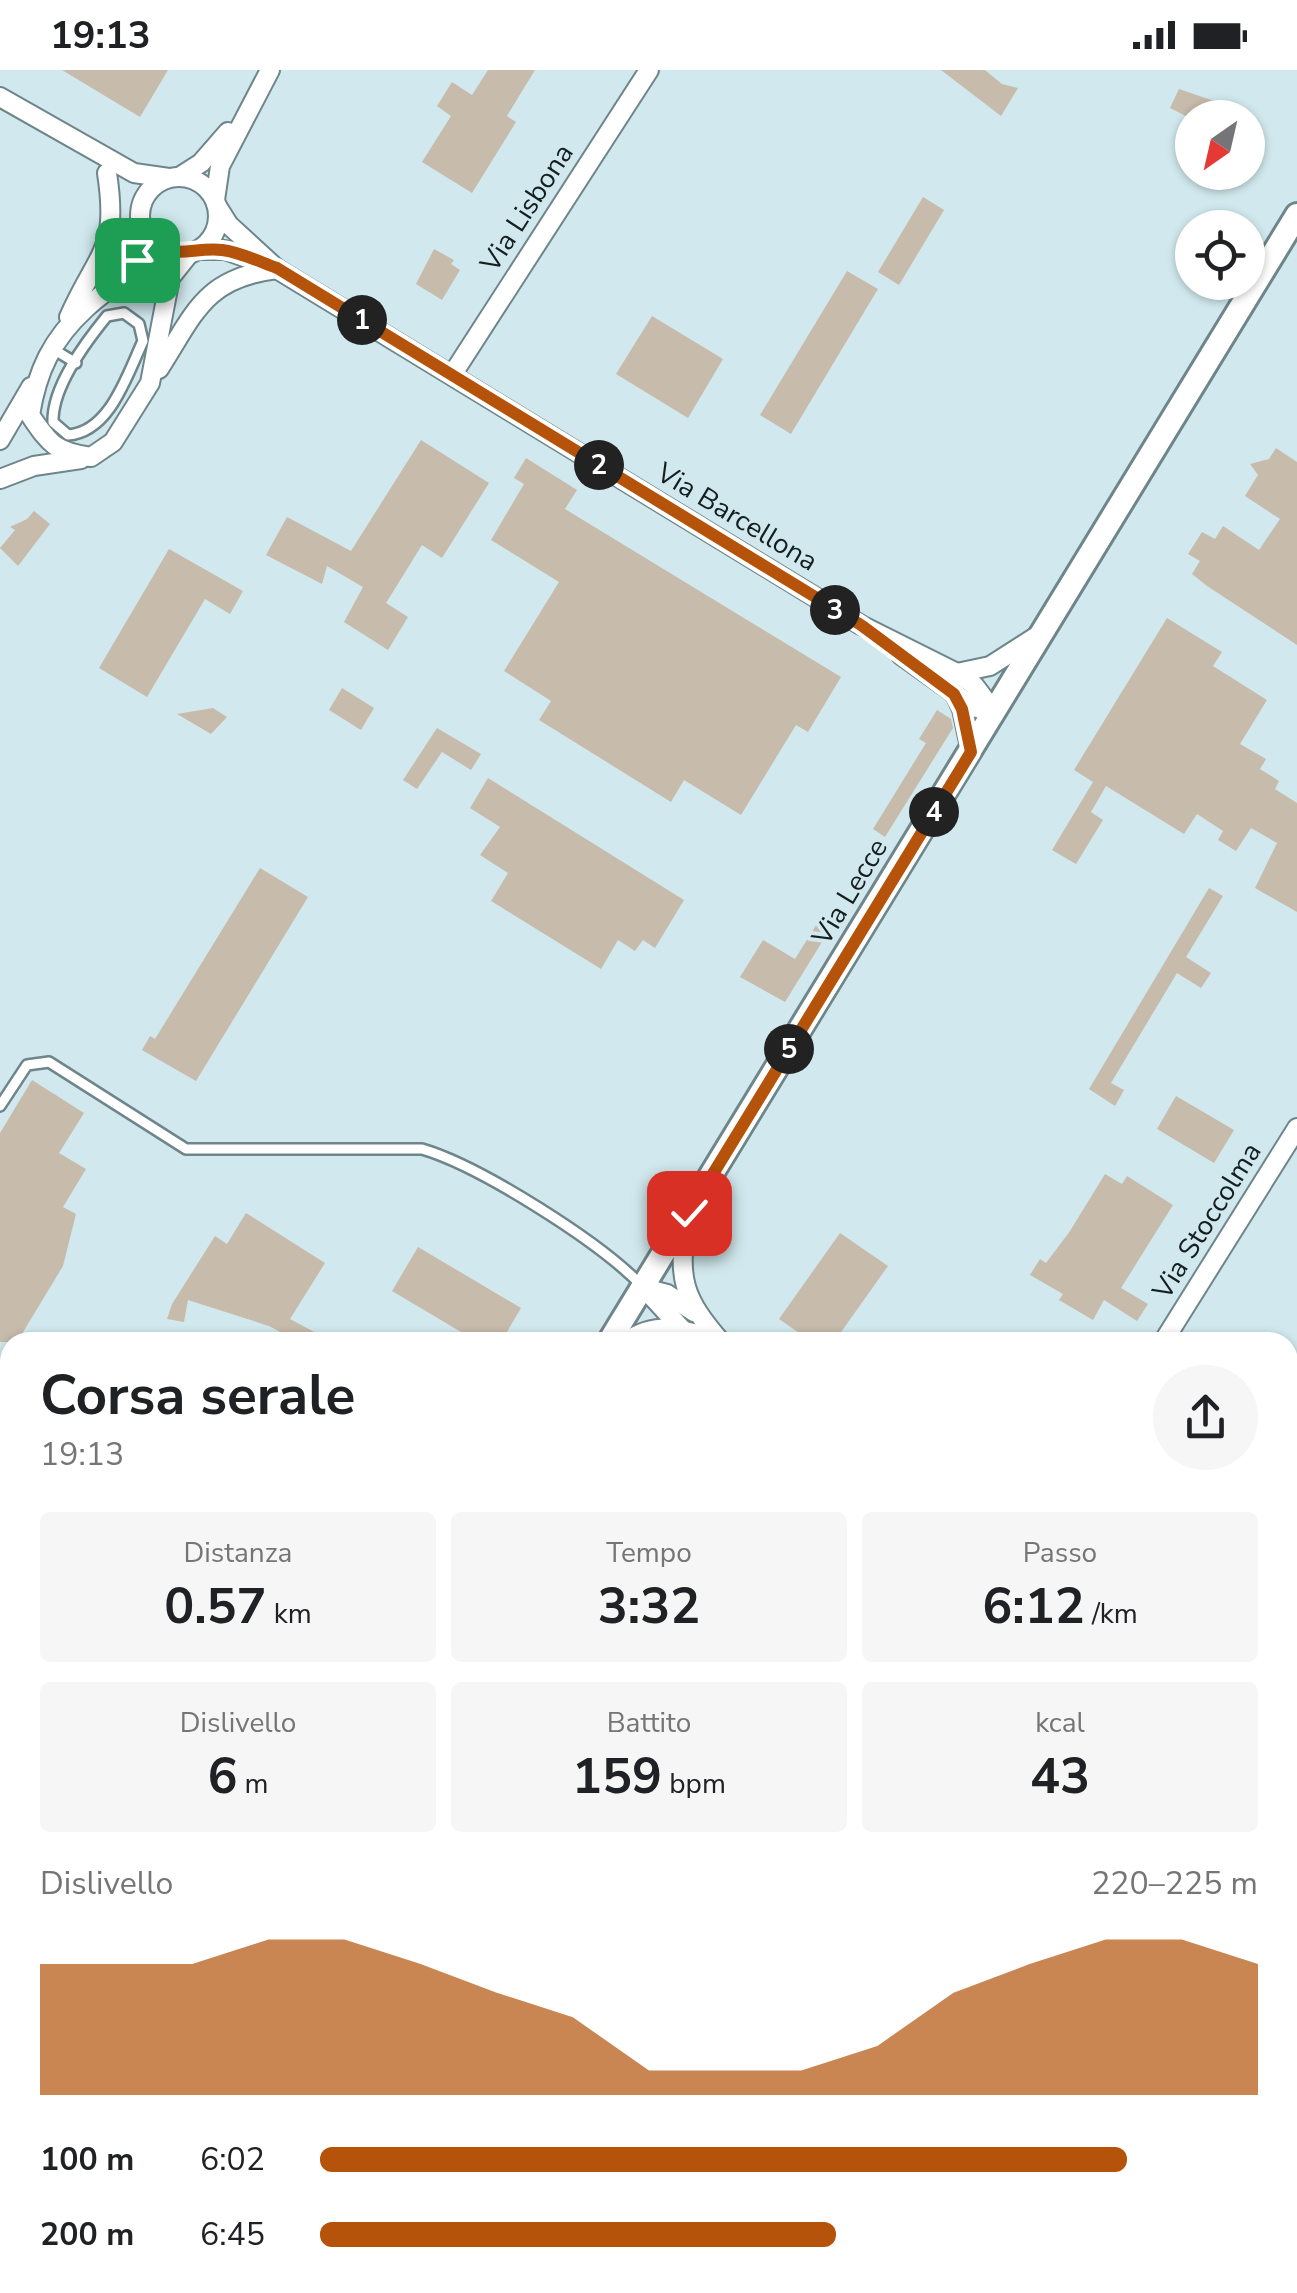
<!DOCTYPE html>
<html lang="it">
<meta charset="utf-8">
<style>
body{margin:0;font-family:"Nunito Sans",sans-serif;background:#f6f6f6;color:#202124;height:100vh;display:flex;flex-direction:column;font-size:38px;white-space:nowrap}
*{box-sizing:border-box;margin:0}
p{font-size:32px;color:#757577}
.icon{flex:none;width:55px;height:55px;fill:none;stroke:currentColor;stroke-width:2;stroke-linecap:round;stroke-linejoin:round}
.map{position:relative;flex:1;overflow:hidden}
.drawer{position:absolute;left:0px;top:1262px;width:1298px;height:962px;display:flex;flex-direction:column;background:#fff;border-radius:30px 30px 0 0;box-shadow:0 2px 8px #0004}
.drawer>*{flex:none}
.needle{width:65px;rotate:214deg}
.tools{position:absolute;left:1175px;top:30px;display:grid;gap:20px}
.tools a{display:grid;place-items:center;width:90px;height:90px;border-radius:50%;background:#fff;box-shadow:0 2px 8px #0004;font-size:50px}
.pin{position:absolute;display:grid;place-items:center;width:85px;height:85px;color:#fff;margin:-42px;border-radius:20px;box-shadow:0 5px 15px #0006}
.km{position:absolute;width:50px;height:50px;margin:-25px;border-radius:50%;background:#222;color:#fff;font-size:28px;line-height:50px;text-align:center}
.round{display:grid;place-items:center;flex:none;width:105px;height:105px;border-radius:52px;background:#f6f6f6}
.headline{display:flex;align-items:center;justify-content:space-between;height:170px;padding:0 40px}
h1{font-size:55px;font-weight:700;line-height:75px}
.metrics{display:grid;grid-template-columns:repeat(3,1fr);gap:15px;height:170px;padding:10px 40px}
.metrics div{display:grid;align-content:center;border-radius:10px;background:#f6f6f6;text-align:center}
.metrics b{font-size:50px;font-weight:700}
.metrics small{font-size:28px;font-weight:400}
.metrics p{font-size:28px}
.chart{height:280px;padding:20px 40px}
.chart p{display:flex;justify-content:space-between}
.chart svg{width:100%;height:180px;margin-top:10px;fill:#b45309;opacity:.7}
ul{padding:0 40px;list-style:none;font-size:32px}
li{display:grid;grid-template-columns:160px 120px 1fr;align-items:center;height:75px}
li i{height:25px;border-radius:12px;background:#b45309}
.status{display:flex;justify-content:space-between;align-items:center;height:70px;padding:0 50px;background:#fff;direction:ltr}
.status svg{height:28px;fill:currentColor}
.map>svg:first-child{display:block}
.building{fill:#c7bbab}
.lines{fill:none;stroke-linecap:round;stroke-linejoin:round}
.service-casing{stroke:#6e8589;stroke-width:14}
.minor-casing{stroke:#6e8589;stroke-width:22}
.secondary-casing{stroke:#6e8589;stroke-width:28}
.service{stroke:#fff;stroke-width:9}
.minor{stroke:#fff;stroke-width:18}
.secondary{stroke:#fff;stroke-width:22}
.route-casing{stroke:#fff;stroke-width:20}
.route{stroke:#b45309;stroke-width:12}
.labels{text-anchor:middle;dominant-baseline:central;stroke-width:8;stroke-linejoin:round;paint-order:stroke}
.street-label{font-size:28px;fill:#151e20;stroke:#d1e9ee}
</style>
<div class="status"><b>19:13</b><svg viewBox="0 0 49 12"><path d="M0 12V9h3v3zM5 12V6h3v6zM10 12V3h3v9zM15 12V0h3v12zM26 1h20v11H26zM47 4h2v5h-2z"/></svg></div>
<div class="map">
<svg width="1297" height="2223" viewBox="0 0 1297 2223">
<rect width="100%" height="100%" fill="#d1e9ee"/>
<g class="building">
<path d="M62 0H168L140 47Z"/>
<path d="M488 0H535L507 46 516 52 472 123 422 92 451 46 437 36 452 12 472 25Z"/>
<path d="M941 0H985L1002 14 1018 18 1001 46Z"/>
<path d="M1179 19 1217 32 1212 48H1190L1170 38Z"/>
<path d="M923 127 944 140 899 215 878 202Z"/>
<path d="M434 179 454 190 451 194 460 200 442 230 416 214Z"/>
<path d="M847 201 878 219 791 364 760 345Z"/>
<path d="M652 246 723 289 688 348 616 304Z"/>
<path d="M421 370 489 413 442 488 422 475 386 533 408 547 388 580 344 552 363 517 327 496 322 514 266 485 287 447 351 481Z"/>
<path d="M1276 378 1297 392V575L1207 516 1192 504 1200 491 1188 484 1202 462 1215 469 1223 456 1259 480 1280 449 1245 426 1258 405 1250 394 1269 389Z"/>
<path d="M526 388 577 420 565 439 841 607 808 662 796 655 741 745 684 710 671 732 539 650 551 631 504 601 559 512 491 470 524 414 514 408Z"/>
<path d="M34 441 50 454 18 496 0 478 15 460 10 457 27 449Z"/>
<path d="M169 479 243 521 230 544 205 529 147 627 99 598Z"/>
<path d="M1167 548 1222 582 1213 596 1267 630 1240 674 1266 689 1260 699 1279 711 1275 719 1297 733V842L1255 818 1277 773 1251 758 1236 781 1218 770 1223 761 1197 744 1184 764 1106 716 1091 742 1103 750 1076 794 1052 780 1093 712 1074 700Z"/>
<path d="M342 618 374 638 361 660 329 640Z"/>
<path d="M213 638 227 647 211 664 177 644Z"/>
<path d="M937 640 951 649 953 658 885 767 873 759 926 673 919 669Z"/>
<path d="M437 658 481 684 471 700 442 682 417 719 403 710Z"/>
<path d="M488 708 684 830 655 878 643 870 635 881 618 870 601 899 491 831 508 803 480 785 500 757 470 738Z"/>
<path d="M260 798 308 827 196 1011 142 980 150 966 155 969Z"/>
<path d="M1209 818 1223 826 1186 887 1211 903 1201 918 1177 903 1111 1013 1124 1020 1115 1036 1089 1019Z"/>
<path d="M818 852 830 859 785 932 740 907 763 870 795 889Z"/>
<path d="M32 1010 84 1043 59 1083 86 1099 63 1137 76 1144 63 1196 17 1272H0V1063Z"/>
<path d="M1176 1026 1234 1060 1214 1093 1157 1059Z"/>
<path d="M1105 1104 1122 1114 1127 1106 1173 1135 1121 1218 1148 1234 1137 1251 1104 1230 1093 1250 1059 1230 1063 1224 1030 1205 1040 1189 1046 1193 1070 1161Z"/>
<path d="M246 1143 325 1193 290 1249 333 1272H299L269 1256 188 1230 184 1252 167 1249 172 1234 215 1166 227 1174Z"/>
<path d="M840 1163 888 1196 834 1272H812L779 1249Z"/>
<path d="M418 1177 521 1238 501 1272H478L392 1221Z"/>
</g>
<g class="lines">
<g class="service-casing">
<g id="service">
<path d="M124 243 139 254 143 271C127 305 110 362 68 365L53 352C52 317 85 273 107 246Z"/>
<path d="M53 279 76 293"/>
<path d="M0 1036 27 995 49 992 186 1079H422C480 1096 600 1172 642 1216"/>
</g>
</g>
<g class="minor-casing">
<g id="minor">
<path d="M0 27 134 103 169 108"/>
<path d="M179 107 201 93 228 62"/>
<circle cx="179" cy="146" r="39"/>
<path d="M215 130 220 96 270 0"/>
<path d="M217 136 229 155 277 199 861 555 957 603 974 615 995 643"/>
<path d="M143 160C133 213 121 206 86 238 52 269 37 301 30 345 50 375 56 382 91 387L113 372 150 313 170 208 190 183"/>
<path d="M199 180H225L267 195"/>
<path d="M69 247C98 181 119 182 107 103"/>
<path d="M159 299C195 243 204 208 277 199"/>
<path d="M452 305 649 0"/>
<path d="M0 370 31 317"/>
<path d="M0 409 34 396 81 389"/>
<path d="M901 585 974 637 995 643"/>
<path d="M957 603 990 596 1037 566"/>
<path d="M955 624 962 639 971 682"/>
<path d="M687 1151C677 1209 683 1228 721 1272"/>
<path d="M644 1218 667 1224 694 1242"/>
<path d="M644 1218 681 1258"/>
<path d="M626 1272C657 1249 687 1260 719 1272"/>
<path d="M1163 1272 1297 1058"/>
<path d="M1288 1675 1297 1681"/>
<path d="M0 1899 10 1904"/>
<path d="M1288 2082 1297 2066"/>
<path d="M1288 2131 1297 2139"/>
<path d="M1043 2223 1045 2215"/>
</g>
</g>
<g class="secondary-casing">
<g id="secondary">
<path d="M609 1272 1297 145"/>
<path d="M25 2223 30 2215"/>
</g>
</g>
<use href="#service" class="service"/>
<use href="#minor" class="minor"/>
<use href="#secondary" class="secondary"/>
</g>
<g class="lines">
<g class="route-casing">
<path id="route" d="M137 190 143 160C164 196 190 176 222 180 240 182 260 192 277 198L861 555 954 624 962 639 971 682 689 1143"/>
</g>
<use href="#route" class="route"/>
</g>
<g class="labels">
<g class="street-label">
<text transform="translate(527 138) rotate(-57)">Via Lisbona</text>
<text transform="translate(737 447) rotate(31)">Via Barcellona</text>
<text transform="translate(850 822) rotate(-59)">Via Lecce</text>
<text transform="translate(1207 1151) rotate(-58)">Via Stoccolma</text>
</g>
</g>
</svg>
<div class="tools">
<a><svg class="needle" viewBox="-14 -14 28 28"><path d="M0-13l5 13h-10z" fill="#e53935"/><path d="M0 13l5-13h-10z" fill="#757577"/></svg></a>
<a><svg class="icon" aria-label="locate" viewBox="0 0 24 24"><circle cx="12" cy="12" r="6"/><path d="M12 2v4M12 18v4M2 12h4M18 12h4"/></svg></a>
</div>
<div class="pin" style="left:137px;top:190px;background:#1e9e55"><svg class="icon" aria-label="arrive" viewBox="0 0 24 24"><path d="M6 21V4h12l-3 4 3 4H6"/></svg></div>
<div class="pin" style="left:689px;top:1143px;background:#d93025"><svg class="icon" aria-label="check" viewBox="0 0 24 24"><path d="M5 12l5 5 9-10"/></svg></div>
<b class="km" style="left:362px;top:250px">1</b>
<b class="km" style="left:599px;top:395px">2</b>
<b class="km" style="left:835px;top:540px">3</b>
<b class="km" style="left:934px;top:742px">4</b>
<b class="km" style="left:789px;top:979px">5</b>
<section class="drawer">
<div class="headline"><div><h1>Corsa serale</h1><p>19:13</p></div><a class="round"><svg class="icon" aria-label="share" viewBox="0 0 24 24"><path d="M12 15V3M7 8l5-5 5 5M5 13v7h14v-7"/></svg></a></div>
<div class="metrics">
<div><p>Distanza</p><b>0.57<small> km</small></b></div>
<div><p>Tempo</p><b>3:32</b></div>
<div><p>Passo</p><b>6:12<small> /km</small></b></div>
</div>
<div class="metrics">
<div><p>Dislivello</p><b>6<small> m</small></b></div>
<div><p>Battito</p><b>159<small> bpm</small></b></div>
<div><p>kcal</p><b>43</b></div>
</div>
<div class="chart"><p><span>Dislivello</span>220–225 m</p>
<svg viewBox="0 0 160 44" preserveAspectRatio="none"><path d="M0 44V12L10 12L20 12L30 6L40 6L50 12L60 19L70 25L80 38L90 38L100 38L110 32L120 19L130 12L140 6L150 6L160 12V44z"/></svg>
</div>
<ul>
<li><b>100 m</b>6:02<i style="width:86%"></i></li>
<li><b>200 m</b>6:45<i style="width:55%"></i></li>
</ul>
</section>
</div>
